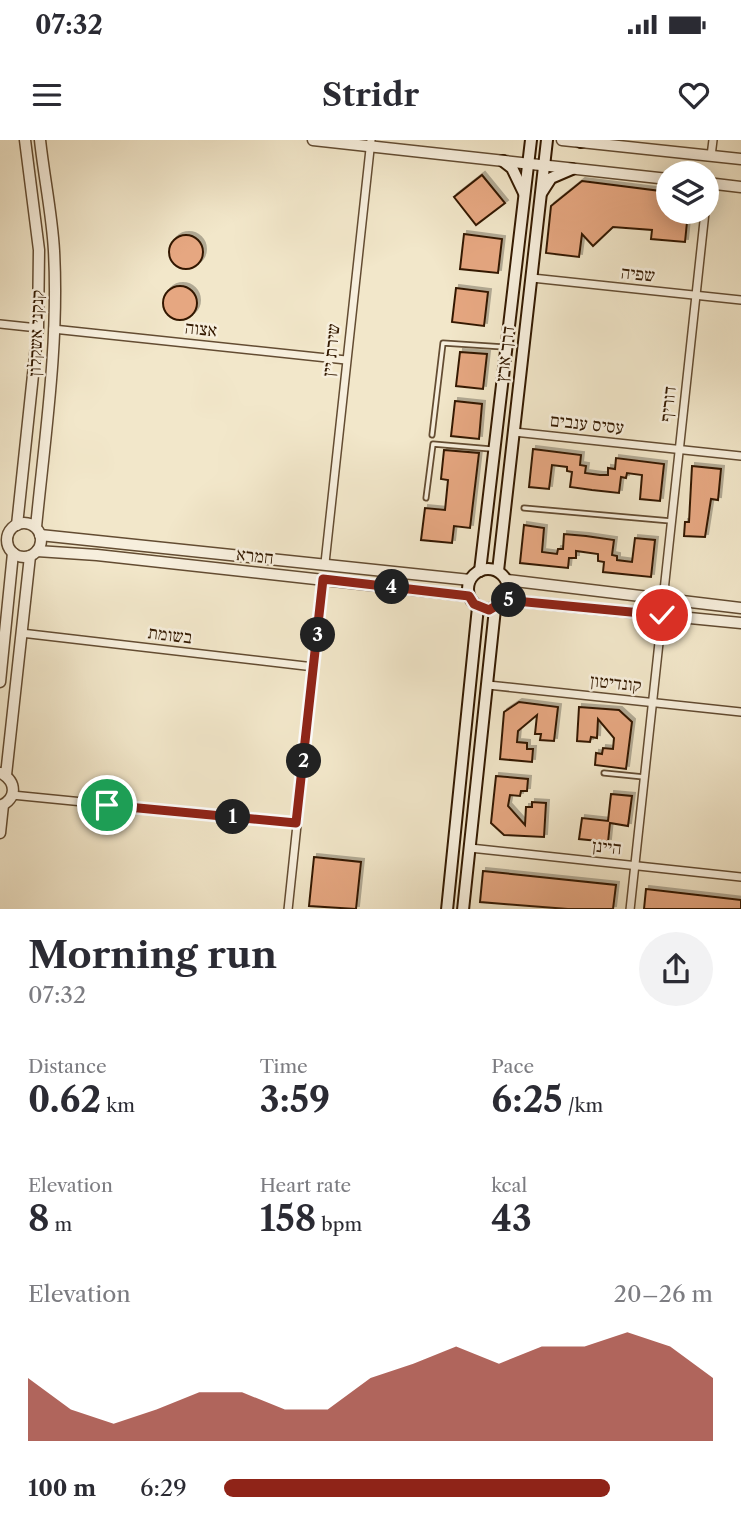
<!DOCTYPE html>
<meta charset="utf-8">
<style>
body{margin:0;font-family:"Libre Caslon Text","Frank Ruhl Libre",serif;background:#f2f2f3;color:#2b2b33;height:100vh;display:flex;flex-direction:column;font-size:26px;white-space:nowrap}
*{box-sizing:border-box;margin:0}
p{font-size:23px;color:#7c7c81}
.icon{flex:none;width:38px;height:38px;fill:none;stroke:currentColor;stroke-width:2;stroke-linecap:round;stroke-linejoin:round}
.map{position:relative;height:769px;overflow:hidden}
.panel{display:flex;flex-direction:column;background:#fff;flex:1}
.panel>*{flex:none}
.buttons{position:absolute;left:656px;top:21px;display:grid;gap:14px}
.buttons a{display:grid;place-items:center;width:63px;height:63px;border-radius:50%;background:#fff;box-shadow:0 4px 18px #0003;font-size:35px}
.pin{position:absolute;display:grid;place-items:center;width:60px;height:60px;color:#fff;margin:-30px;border:4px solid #fff;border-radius:50%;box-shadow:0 2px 7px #0007}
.km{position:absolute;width:35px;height:35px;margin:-18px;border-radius:50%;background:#222;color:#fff;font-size:19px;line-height:35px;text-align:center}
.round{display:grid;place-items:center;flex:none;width:74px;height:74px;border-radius:37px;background:#f2f2f3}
.headline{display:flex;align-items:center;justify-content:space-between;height:119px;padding:0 28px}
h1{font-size:38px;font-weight:800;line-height:52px}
.stats{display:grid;grid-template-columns:repeat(3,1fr);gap:10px;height:119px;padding:7px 28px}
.stats div{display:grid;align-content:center}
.stats b{font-size:35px;font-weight:800}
.stats small{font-size:19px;font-weight:400}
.stats p{font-size:19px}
.chart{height:196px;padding:14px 28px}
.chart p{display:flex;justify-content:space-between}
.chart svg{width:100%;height:126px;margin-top:7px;fill:#8f2418;opacity:.7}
ul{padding:0 28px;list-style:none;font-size:23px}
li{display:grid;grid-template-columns:112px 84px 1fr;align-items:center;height:52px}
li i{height:18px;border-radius:9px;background:#8f2418}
.status{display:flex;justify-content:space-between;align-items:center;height:49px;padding:0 35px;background:#fff;direction:ltr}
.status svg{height:19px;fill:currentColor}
header{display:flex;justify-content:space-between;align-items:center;height:91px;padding:0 28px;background:#fff;font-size:32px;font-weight:800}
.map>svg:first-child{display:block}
.building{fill:#e6a781;stroke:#331900;stroke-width:2;filter:url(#shadow)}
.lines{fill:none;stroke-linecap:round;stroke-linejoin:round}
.service-casing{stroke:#634c32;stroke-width:7}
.minor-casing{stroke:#634c32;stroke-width:10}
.tertiary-casing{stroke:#634c32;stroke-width:13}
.secondary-casing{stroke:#331900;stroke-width:14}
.service{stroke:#f7efdd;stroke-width:3.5}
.minor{stroke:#f7efdd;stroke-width:7}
.tertiary{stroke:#f7efdd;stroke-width:10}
.secondary{stroke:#f7efdd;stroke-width:10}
.route-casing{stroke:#fff;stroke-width:14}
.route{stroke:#8f2418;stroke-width:9}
.labels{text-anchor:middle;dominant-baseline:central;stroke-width:5;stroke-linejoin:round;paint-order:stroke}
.street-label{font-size:18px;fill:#331900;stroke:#f7efdd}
</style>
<div class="status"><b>07:32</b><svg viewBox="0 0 49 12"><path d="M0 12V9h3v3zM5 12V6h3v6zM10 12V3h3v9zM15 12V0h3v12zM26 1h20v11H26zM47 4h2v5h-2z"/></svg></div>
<header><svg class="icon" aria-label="menu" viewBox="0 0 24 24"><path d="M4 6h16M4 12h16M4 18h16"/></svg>Stridr<svg class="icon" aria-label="heart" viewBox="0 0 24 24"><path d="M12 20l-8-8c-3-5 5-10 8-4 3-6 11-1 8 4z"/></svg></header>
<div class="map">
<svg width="741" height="770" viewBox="0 0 741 770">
<defs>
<filter id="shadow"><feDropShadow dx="3" dy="-3" stdDeviation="0" flood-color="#0004"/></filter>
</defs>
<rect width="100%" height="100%" fill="#f2e7ca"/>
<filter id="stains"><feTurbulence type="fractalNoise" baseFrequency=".00286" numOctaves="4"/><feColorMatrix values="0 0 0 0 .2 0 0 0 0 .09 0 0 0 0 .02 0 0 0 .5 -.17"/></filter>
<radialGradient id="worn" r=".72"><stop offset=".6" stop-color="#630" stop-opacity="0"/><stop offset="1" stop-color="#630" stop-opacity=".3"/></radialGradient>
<g class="building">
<path d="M482 35 505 63 476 85 454 57Z"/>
<path d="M582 41 668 52V72H688L685 102 651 99 652 90 613 87 593 106 582 94 579 117 546 113 551 66Z"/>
<path d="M464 94 502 99 498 133 460 129Z"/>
<circle cx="186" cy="112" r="17"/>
<circle cx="180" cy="163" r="17"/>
<path d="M456 148 488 152 484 186 452 182Z"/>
<path d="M460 212 487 214 483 249 456 246Z"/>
<path d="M455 261 482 264 479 299 451 296Z"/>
<path d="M533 309 581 315 580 325 586 326 585 333 600 335H608V328L615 329 616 318 664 324 660 361 640 359 642 335 627 333 626 338 621 337 619 353 592 350 570 347 572 332 567 331V327L552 325 549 349 529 347Z"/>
<path d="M444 310 479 313 470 388 454 386 452 403 421 400 425 368 445 370 448 340 441 339Z"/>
<path d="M692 326 721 329 718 360 711 359 705 397 684 396 685 382H689Z"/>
<path d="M524 385 544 388 542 412 557 414 558 409H563L564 394 586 396 614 400 612 415 617 416V420L632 422 635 398 655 400 651 437 603 432 604 422 598 421V414L576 411V418H569L568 428 520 423Z"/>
<path d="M519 562 558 567 554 601 540 600 541 594H535L537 575 518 591 517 602 527 603V609H533L532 622 500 619 504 572Z"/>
<path d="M579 567 619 570 632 582 626 629 595 625 596 613 602 614 603 608 613 609 614 598 598 579 597 598 591 597 590 602 577 601Z"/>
<path d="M496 636 528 639 527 651H521L520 656 510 655 508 666 525 685 526 667H532V662L546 663 544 697 504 695 491 683Z"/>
<path d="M611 654 632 656 628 686 610 683 608 702 579 699 582 678 608 681Z"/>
<path d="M314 717 361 722 356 769 309 766Z"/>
<path d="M483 731 616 745 613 769H568L480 762Z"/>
<path d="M646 749 741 760V769H644Z"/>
</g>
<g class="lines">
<g class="service-casing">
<g id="service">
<path d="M432 295 443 203 504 207"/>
<path d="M426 358 433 304 491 309"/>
<path d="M524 368 671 381"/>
<path d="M604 633 644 637"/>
</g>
</g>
<g class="minor-casing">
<g id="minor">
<path d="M711 16 713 0"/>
<path d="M707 56 709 43"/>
<path d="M532 138 741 160"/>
<path d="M0 184 38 188"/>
<path d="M53 189 346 220"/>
<path d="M514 292 741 316"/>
<path d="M325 423 371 0"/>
<path d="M663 460 705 72"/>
<path d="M21 493 314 527"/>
<path d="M488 545 741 572"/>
<path d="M12 655 297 683"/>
<path d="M470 708 741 737"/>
<path d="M288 770 323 439"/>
<path d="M630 770 662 475"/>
</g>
</g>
<g class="tertiary-casing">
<g id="tertiary">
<path d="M313 0 668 39"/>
<path d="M562 0 741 19"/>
<path d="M707 43 741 47"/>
<circle cx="24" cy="400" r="17"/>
<path d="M17 385 38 188 39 110 25 0"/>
<path d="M36 387C45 296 59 203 54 111 52 74 44 37 40 0"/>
<path d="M40 395 470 440"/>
<path d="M37 411 97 415 469 456"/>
<path d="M507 440 741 468"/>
<path d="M506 460 741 483"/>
<path d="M0 542 13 413"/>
<path d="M6 635 30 416"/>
<path d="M0 666C17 659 17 642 1 633"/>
<path d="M0 693 3 665"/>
</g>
</g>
<g class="secondary-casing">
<g id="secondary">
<path d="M578 0 581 2"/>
<path d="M503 21 512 28 524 53"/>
<path d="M542 52 551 38 572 29"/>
<circle cx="488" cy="449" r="20"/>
<path d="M480 431 531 0"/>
<path d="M498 431 547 0"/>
<path d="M447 770 478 467"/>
<path d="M463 770 495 469"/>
</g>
</g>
<use href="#service" class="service"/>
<use href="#minor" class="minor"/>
<use href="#tertiary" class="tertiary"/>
<use href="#secondary" class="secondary"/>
</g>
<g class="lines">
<g class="route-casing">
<path id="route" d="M107 665 296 683 323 439 469 456 474 464 489 470 506 460 662 475"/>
</g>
<use href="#route" class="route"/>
</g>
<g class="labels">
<g class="street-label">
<text transform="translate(638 134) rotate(6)">שפיה</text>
<text transform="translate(201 189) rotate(6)">אצוה</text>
<text transform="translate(36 193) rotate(-88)">קנקני אשקלון</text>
<text transform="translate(331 210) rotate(-84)">שירת יין</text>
<text transform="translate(505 214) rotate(-83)">דרך ארץ</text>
<text transform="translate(668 264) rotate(-84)">דוריף</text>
<text transform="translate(587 284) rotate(6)">עסיס ענבים</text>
<text transform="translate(255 416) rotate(6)">חמרא</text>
<text transform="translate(170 495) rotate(7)">בשומת</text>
<text transform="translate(616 543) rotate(6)">קונדיטון</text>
<text transform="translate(607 707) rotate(6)">היינן</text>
</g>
</g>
<rect width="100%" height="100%" filter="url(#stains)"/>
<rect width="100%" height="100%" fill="url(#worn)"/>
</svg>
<div class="buttons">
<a><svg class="icon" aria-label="layers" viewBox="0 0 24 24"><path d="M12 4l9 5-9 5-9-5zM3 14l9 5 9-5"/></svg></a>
</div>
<div class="pin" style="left:107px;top:665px;background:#1e9e55"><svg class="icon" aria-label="arrive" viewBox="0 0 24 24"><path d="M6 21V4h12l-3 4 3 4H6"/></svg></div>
<div class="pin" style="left:662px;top:475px;background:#d93025"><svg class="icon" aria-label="check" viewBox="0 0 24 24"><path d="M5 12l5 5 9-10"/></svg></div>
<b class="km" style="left:233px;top:677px">1</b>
<b class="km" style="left:304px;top:621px">2</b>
<b class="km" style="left:318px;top:495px">3</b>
<b class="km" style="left:392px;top:447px">4</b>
<b class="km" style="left:509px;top:460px">5</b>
</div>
<section class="panel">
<div class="headline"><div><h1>Morning run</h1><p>07:32</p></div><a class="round"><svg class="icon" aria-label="share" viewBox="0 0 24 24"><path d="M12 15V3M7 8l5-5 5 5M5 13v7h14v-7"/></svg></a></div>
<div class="stats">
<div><p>Distance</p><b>0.62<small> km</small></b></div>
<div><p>Time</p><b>3:59</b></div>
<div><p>Pace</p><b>6:25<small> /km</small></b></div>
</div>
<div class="stats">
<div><p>Elevation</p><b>8<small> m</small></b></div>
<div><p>Heart rate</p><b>158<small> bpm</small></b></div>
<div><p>kcal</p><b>43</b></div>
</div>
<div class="chart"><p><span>Elevation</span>20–26 m</p>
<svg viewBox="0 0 160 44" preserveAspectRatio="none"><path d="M0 44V22L10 33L20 38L30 33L40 27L50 27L60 33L70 33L80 22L90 17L100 11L110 17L120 11L130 11L140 6L150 11L160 22V44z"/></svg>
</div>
<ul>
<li><b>100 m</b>6:29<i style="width:79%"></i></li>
</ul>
</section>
